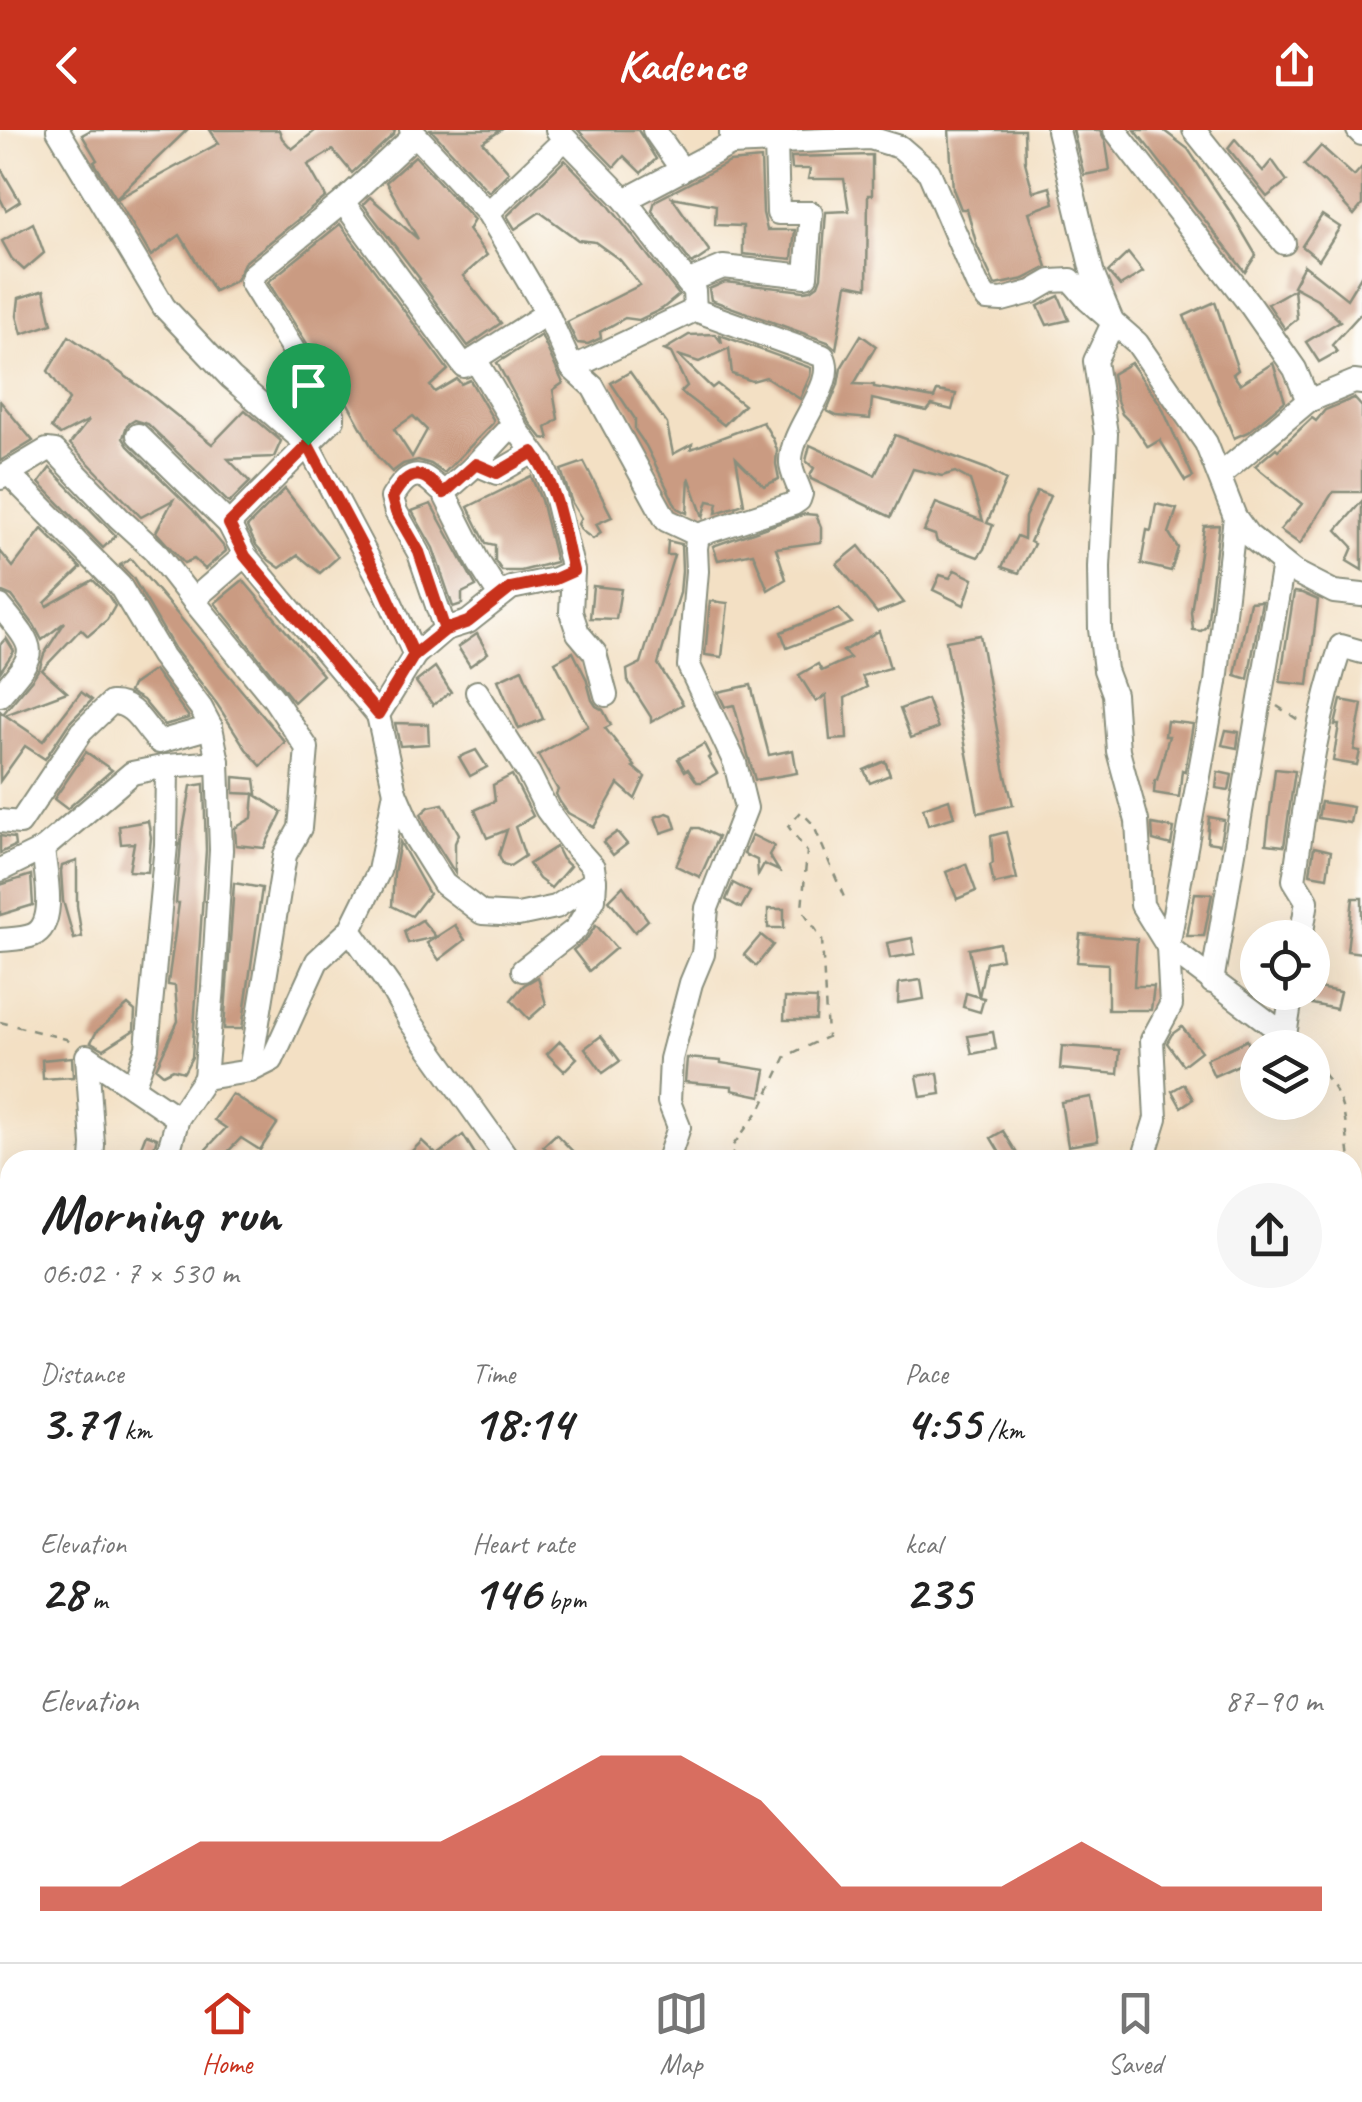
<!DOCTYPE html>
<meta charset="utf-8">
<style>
body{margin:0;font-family:Caveat,sans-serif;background:#f6f6f6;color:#222;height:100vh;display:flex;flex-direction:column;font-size:38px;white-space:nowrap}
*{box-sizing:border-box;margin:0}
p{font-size:32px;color:#767676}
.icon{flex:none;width:55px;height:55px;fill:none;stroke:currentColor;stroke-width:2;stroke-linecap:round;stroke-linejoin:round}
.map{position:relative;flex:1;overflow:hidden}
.side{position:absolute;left:0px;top:1020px;width:1362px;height:812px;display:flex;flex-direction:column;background:#fff;border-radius:30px 30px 0 0;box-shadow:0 10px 40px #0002}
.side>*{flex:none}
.tools{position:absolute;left:1240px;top:790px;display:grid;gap:20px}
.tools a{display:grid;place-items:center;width:90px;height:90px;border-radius:50%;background:#fff;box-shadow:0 10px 40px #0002;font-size:50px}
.pin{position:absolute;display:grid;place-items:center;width:85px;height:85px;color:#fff;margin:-102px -42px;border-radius:50% 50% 50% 0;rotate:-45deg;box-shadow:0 0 10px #0007}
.pin .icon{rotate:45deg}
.round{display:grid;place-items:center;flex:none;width:105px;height:105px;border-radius:52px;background:#f6f6f6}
.overview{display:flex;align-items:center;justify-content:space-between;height:170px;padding:0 40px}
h1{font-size:55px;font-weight:700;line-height:75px}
.stats{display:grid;grid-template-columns:repeat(3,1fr);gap:15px;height:170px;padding:10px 40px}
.stats div{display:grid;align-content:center}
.stats b{font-size:50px;font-weight:700}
.stats small{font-size:28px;font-weight:400}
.stats p{font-size:28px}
.chart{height:280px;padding:20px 40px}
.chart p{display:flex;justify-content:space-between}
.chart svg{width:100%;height:180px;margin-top:10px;fill:#c8321e;opacity:.7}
header{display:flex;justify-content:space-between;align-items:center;height:130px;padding:0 40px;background:#c8321e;color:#fff;font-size:45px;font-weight:700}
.tabs{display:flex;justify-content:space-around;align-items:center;height:140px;border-top:2px solid #e0e0e0;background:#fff;font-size:28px;color:#767676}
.tabs a{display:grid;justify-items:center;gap:5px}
.tabs .on{color:#c8321e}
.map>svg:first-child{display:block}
.building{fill:#ca9b82;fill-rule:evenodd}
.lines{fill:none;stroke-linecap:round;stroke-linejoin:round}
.minor-casing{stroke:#898e7c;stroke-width:26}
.path{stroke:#898e7c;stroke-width:2.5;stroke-dasharray:8 8;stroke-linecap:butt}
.minor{stroke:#fff;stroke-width:22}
.route-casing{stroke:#fff;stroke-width:20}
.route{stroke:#c8321e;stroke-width:12}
</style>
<header><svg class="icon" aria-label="back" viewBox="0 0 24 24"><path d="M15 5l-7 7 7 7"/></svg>Kadence<svg class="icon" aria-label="share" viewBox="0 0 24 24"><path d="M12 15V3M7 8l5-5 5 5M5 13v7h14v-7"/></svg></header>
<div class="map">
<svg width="1362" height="1832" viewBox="0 0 1362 1832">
<rect width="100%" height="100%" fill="#fdfcf7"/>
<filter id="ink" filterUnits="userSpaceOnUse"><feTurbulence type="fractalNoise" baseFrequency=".01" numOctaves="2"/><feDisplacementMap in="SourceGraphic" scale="20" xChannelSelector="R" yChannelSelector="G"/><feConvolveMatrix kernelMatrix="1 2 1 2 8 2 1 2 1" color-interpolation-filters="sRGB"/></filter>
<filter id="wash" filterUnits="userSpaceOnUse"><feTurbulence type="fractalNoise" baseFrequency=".0048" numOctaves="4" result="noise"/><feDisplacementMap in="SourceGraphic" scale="40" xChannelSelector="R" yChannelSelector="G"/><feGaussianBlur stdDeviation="2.25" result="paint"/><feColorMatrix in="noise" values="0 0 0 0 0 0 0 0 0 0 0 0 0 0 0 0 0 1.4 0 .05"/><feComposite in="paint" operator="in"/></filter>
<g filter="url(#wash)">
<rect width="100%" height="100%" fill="#f3e0c4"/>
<g id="blocks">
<g class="building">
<path d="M91 0H187L116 68 94 32 97 30 82 5Z"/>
<path d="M210 0H279L282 8 292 19 316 0H395L394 4 352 43 333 20 308 35 326 67 244 133 236 150 214 161 180 105 151 126 117 69 219 13Z"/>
<path d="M431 0H501L483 12 509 42 489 62Z"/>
<path d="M578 0H638L656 29 641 43 624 26 614 37Z"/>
<path d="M949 0H1024L1025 32 1033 62 1050 57 1054 73 1029 82 1047 137 1024 149 995 155 977 116 967 79H961L953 59Z"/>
<path d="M1073 0H1100L1106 13 1110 40 1084 45Z"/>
<path d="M1135 0H1163L1188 19 1233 86 1256 125 1245 142Z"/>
<path d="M1235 9 1263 41 1272 30 1287 51 1267 67 1228 18Z"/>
<path d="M1321 16 1354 46 1362 37V75L1354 85 1323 51 1322 52 1304 35Z"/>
<path d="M872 25V65H868L867 158 847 154 836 219 828 212 711 170 709 159 725 152 804 161 811 160 818 155 821 147 826 82 849 81 844 49H808L810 39H792L791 27Z"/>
<path d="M415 26 474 90 468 100 487 125 463 146 501 193 468 216 419 150 420 149 363 74 370 67 418 109 386 52Z"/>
<path d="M761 29 763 83 767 100H795L792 129 743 124V96L715 95 716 75 672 67 710 122 692 134 652 81 655 71 730 32Z"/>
<path d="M565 30 606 72 679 165 662 179 639 190 625 188 600 202 601 208 588 214 577 213 567 192 640 155 620 130 595 112 578 110 540 82 515 99 507 86Z"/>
<path d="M0 37 20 71 6 80 0 68Z"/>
<path d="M1322 85 1340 97 1319 130 1302 116Z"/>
<path d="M33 93 44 123 24 140 12 129 2 111Z"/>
<path d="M340 94 448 240 430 256 435 262 457 249 461 254 470 250 493 289V293L444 343 431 334 418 330 403 334 392 342 377 326 336 252 311 220 268 152ZM413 286 427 300 412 327 394 299Z"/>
<path d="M1128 123 1143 142 1120 156 1108 142Z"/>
<path d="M1304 135 1347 169 1362 144V182L1332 215 1337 222 1319 232 1306 212 1340 191 1317 169 1293 156Z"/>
<path d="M1294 159 1297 189 1285 199 1268 174Z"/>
<path d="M44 160 52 194 22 204 17 186 19 168Z"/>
<path d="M1059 166 1069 190 1047 195 1038 176Z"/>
<path d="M1215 172 1238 240 1233 244 1240 254 1273 233 1285 271 1248 302 1234 308 1184 186Z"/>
<path d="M715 204 722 213 720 205 811 238 810 246 800 269 766 247 752 251 732 244 729 218 699 232 678 225 712 258 717 254 744 275 724 295 681 262 687 256 671 223 664 220 689 205Z"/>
<path d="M541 205 563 253 553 260 558 289 546 298 549 309 542 308 530 293 497 233Z"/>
<path d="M861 205 876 216 854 254 874 255V257L934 268 937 261 956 264 952 280 932 275 927 281 872 269 870 289 837 286 827 281 838 255 841 238Z"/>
<path d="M69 206 146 261 212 314 245 280 281 311 274 327 228 329 250 352 229 373 148 294 135 290 127 295 123 308 128 316 192 379 225 418 226 421 205 439 194 429 184 433 156 402 173 370 141 387 70 314 89 290 60 305 51 298 69 270 48 241Z"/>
<path d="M1131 233 1161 275 1193 347 1185 351 1160 310 1148 317 1134 296 1122 284 1116 268 1112 244Z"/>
<path d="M630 242 667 294 673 324 692 314 691 319 763 292 773 309 777 320 776 334 779 349 764 356 736 328 744 374 716 383 718 373 708 371 703 387 689 347 687 383 677 378 646 316 635 300V289L611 253Z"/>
<path d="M1354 268 1362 277V362H1333L1300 414 1280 400 1302 374 1255 336 1276 318 1278 320 1312 288 1316 291 1325 280Z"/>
<path d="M0 271 33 311 0 331Z"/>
<path d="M895 305 987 339 1006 350 987 393 993 395 984 419 978 427 937 412 935 405 924 401 936 373 983 391 970 350 955 342 942 346 913 339 891 387 811 349 810 346 814 338 806 331 810 315 875 345Z"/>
<path d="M584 332 612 387 596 394 601 403 593 409 582 401 578 394 581 388 572 373 561 340Z"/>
<path d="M50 338 116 406 103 418 39 353Z"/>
<path d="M531 346 541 370 556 432 521 441H502L495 431V415L486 413 468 377Z"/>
<path d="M285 359 338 427 320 443 298 425 280 438 269 430 256 415 247 397Z"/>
<path d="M1037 361 1050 366 1030 412 1034 414 1019 443 1002 437 1017 406 1024 409 1025 387Z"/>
<path d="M1362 371V440L1347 431 1353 417 1337 400Z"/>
<path d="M431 374 476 456 462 463V474L453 477 433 418 412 381Z"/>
<path d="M1156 374 1177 379 1169 403 1178 418 1171 441 1141 434 1147 400 1151 401Z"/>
<path d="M805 384 816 385 821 397V412L776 418 786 449 768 460 753 423 718 430 713 416Z"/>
<path d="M1219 395 1207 496 1201 501 1193 500 1191 482 1204 396Z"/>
<path d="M42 399 81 438 45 473 47 476 93 450 108 465 115 476 107 490 88 506 81 499 42 540 67 562 5 585 43 611 81 562 92 570 69 593 45 629 25 616 0 651V581L3 584 33 548 40 537 44 524 65 492 42 510 34 495 12 466 0 461V421L13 437Z"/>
<path d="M668 411 681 414 682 441 680 463 658 534 683 574 651 592V587L628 551 627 540 641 533 674 425H667Z"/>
<path d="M859 416 904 473 877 483 837 434Z"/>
<path d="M131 429 285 612 261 636 246 619 217 574 174 518 133 448 120 435Z"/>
<path d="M955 440 973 449 964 475 933 460 940 445 950 448Z"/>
<path d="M243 450 323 545 294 572 215 473Z"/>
<path d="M593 456 621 459 616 489 590 488Z"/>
<path d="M1294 462 1302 463 1318 470 1308 555 1280 552Z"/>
<path d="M710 471 728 473 722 527 705 525Z"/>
<path d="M1262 471 1248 549 1235 545 1250 472Z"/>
<path d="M839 479 852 493 787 518 781 502Z"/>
<path d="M879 501 890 538 862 546 867 557 845 568 847 609 830 610 826 565 816 572 799 545 818 534 822 541 850 528 843 521Z"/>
<path d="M477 504 488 523 470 536 458 517Z"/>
<path d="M980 505 1004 638 1013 675 978 683 946 511Z"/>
<path d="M6 508 14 521 0 542V515Z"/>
<path d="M573 522 586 548 592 570 596 576 603 580 611 595 605 598 635 636 633 637 645 647 635 669 618 654 594 697 568 683 560 672 556 664 558 660 538 625 588 596 555 532Z"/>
<path d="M435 537 451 562 433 575 416 552Z"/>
<path d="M522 539 543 589 519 599 498 550Z"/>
<path d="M154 540 188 586 189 588 164 595 143 570 129 562 132 555Z"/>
<path d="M751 555 769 625 793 620 797 643 755 650 734 575 725 577 718 562Z"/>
<path d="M927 569 938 598 911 608 900 579Z"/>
<path d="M1341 570 1362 574 1354 620 1360 621 1357 635 1333 631 1339 595H1335Z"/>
<path d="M1167 591 1193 594 1185 641 1182 640 1179 667 1154 663 1155 650H1157L1169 606H1165Z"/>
<path d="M395 593 428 594 429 614 400 616Z"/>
<path d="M1226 600 1239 602 1237 618 1222 615Z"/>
<path d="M704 614 710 626 708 628 717 643 702 652H697L688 639 685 641 678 629Z"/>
<path d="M476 620 487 637 470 646 459 627Z"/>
<path d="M86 622 112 640 67 679 54 669Z"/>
<path d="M885 631 890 645 870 653 864 640Z"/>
<path d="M1275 639 1295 641 1284 716 1266 714Z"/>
<path d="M1218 642 1232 645 1229 660 1216 658Z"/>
<path d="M512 645 533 686 515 697 525 726 510 736 503 734 499 725 507 700 487 708 475 680 495 671 493 655Z"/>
<path d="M234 647 255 649 257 664 234 663Z"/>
<path d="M204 654 206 720 192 927 184 942 173 939 163 944 156 938 178 891 175 856 168 855V853L179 773H176L181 712 191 656Z"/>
<path d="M254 664 282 682 264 718 236 715 235 698 252 688Z"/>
<path d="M949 669 954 687 928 695 923 678Z"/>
<path d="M1321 672 1353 677 1350 693 1318 688Z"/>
<path d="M443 674 459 704 455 713V743L427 699 421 684 429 677Z"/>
<path d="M667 683 672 685 676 698 661 703 655 687Z"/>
<path d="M1209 687 1224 690 1220 714 1207 712Z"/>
<path d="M148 691 151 707 148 742 129 741 134 713 121 714 119 696Z"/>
<path d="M1152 694 1174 698 1171 715 1153 710Z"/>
<path d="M693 698H699L718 707 700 747 676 736Z"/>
<path d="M617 702 627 714 613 725 603 712Z"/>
<path d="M1006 702 1017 749 994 754 990 735 993 733 991 706Z"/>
<path d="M752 705 774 716 769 725 779 741 764 734 758 745 757 730 744 724Z"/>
<path d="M0 706 14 708 15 716 0 723Z"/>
<path d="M400 712 429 764 412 786 392 776 394 743Z"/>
<path d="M556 717 562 729 570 736 551 758 539 749 529 734Z"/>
<path d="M1314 717 1331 721 1327 747 1310 744Z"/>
<path d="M77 731V776L82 807 74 809 63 771 61 741 62 736Z"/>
<path d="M966 734 976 761 957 769 946 742Z"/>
<path d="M31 745 33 775 0 785V755Z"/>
<path d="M234 753 262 758 242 899H224Z"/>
<path d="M733 753 750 762 741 778 726 770Z"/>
<path d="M623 756 648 790 635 802 609 770Z"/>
<path d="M1195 763 1212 764 1204 806H1187Z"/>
<path d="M1353 768H1362V823L1347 821Z"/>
<rect x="768" y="779" width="16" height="19"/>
<path d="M422 790 436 807 408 813 404 801Z"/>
<path d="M455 795 465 810 439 830 427 813Z"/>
<path d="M596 795 616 818 589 841 573 820 586 810Z"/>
<path d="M1080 804 1137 809 1134 856H1154L1151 880H1108V834L1077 832Z"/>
<path d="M761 805 773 815 756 836 744 825Z"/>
<path d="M912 808 915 824 890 828 887 813Z"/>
<path d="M999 813 1002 829 986 832 979 867 984 868 980 882 963 877 966 863 979 867 969 819Z"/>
<path d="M538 847 546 874 529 889 511 870 524 855Z"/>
<path d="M921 850 924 869 898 873 899 853Z"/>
<path d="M1312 857 1340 862 1336 879 1312 874Z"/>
<path d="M785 868 817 869 816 890H784Z"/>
<path d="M128 875 135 881 134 900 104 919 91 912 97 901Z"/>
<path d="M1182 897 1201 921 1183 935 1167 913 1172 904Z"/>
<path d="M993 902 996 919 972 924 968 906Z"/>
<path d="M601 906 620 931 603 943 585 918Z"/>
<path d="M1247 910 1254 928 1214 946 1206 929Z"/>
<path d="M560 911 577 928 564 941 547 924Z"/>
<path d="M1062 916 1120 920 1118 944 1060 939Z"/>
<path d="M72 927 73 947 43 949 42 930Z"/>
<path d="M687 928 721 931V933L766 940 761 966 732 960V956L685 952Z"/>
<path d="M938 943 941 964 921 967 917 946Z"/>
<path d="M1184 954 1193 969 1181 977 1172 961Z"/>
<path d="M232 964 277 994 260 1020 241 1008 220 1030H196L226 998 214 990Z"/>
<path d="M1091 967 1098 1011 1068 1016 1061 972Z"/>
<path d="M1003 1001 1021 1030H1004L991 1008Z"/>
<path d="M146 1004 157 1008 151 1027 139 1022Z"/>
<path d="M556 1004 581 1030H557L543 1016Z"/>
<path d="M463 1005 475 1024 467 1030H403L422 1011 437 1025Z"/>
</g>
</g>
</g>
<g filter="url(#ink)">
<use href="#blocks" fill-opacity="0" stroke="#898e7c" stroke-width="2.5"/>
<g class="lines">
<g class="minor-casing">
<g id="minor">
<path d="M58 0 164 177 231 248 308 315 385 460 415 525 378 585 395 662 414 706 444 754 482 783 518 785 556 777 595 751"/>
<path d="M411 0 488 83 547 183"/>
<path d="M557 0 625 70 731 14V3"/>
<path d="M654 0 682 40"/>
<path d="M1058 0 1093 145 1113 193 1095 231 1106 304 1099 437 1100 499 1105 540 1114 564 1118 621 1137 691 1142 775 1168 817 1216 552 1235 387"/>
<path d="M1115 0 1251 176 1295 239 1308 271"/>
<path d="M1194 0 1284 113"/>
<path d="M1358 0 1362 4"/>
<path d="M415 5 343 72 464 236 547 183 572 238"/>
<path d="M731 14 870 8 900 17 929 42 977 154 987 169 1002 170 1032 162 1051 151 1071 150 1088 170 1137 213 1206 313 1235 387 1248 405 1293 441 1334 462 1362 465"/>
<path d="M625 70 694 161 695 180 572 238 593 257 666 390 698 405 793 374 799 370 801 364C798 354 791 343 791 333 789 299 839 254 823 226L695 180"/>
<path d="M488 83 565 9"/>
<path d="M687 152 723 137 806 146 811 83H778L776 12"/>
<path d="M475 229 518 301 543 335 555 365 573 441 571 482 578 503 595 523 606 565"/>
<path d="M476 334 497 343 533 322"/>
<path d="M9 344 120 456 162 526 201 578 211 597 218 632 221 720 213 857 205 948"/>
<path d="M1220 345 1308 271 1354 252 1362 253"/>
<path d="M0 348 47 320 55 321 119 388 154 420 193 470 245 425 229 394 138 305"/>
<path d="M444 363 472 338 514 293"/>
<path d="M229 394 333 289V284L251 152 253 145 343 72"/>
<path d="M245 425 378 585"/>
<path d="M193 470 274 569 307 618 300 698 285 725 250 941"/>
<path d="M0 476C39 523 38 520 0 565"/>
<path d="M445 499 419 423 396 382 392 368C399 357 409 340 424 347 431 350 437 358 444 363L479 433 500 466"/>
<path d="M415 525 445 499 468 492 511 458 555 449 573 441"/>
<path d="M477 562 529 644 547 680 570 711 593 737 595 751 594 769 576 799 523 840"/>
<path d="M395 662 379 741 350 800 393 861 410 891 509 1030"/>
<path d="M0 691 20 693 81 602 111 573C135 572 144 598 159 612L211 597"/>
<path d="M0 740 43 719 132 643 167 636 218 632"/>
<path d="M1301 808 1307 771 1294 750C1306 671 1315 592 1341 516L1362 522"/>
<path d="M0 810C10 809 24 809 33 805 58 794 45 741 43 719"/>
<path d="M1212 852 1283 434"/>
<path d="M133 957 147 918 166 715 167 636"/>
<path d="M92 1030 93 1015 87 926 178 988"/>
<path d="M166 1030 178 988 205 948 250 941 272 930 317 831 350 800"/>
<path d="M668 1030 679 997 669 972 671 929 691 853 703 824 707 778 746 678 735 633 689 536 697 441 696 418 698 405"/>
<path d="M1143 1030 1156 988 1152 910 1171 875 1168 817 1285 905 1292 862"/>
<path d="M106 1832 108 1822"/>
<path d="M210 1832 215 1822"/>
<path d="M290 1832 296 1822"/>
</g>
</g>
<g class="path">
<path d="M1277 576 1300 591"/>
<path d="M0 892 66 909 70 912"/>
<path d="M1312 932C1347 966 1344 985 1350 1030"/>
<path d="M735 1030 731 1018 761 978 786 926 827 907 822 809 802 779 807 722 788 696 801 682 813 694 846 772"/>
<path d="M1352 1053 1356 1079 1362 1096"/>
<path d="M0 1178 10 1175"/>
<path d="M1352 1287 1362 1288"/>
<path d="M1352 1471 1362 1469"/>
<path d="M1352 1668 1362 1666"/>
<path d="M1076 1832 1082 1822"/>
</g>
<use href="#minor" class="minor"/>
</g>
</g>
<g class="lines" filter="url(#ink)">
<g class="route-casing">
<path id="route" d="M308 315 385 460 414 525 445 500 468 492 511 458 555 449 573 441C563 400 558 357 533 322L497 343 476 334 444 363C437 358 431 350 424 347 409 340 398 357 392 368L396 382 419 422 445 500 414 525 378 584 245 426 229 394 308 315"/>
</g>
<use href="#route" class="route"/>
</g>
</svg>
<div class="tools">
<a><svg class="icon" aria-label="locate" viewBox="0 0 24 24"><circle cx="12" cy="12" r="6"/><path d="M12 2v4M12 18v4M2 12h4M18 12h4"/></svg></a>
<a><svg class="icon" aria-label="layers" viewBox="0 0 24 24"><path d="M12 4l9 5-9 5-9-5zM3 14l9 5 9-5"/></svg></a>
</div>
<div class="pin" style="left:308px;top:315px;background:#1e9e55"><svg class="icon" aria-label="arrive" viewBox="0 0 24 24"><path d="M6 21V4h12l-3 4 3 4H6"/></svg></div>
<section class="side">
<div class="overview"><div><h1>Morning run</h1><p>06:02 · 7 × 530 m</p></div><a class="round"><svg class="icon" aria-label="share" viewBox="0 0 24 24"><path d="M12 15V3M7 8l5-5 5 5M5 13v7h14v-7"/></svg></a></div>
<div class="stats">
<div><p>Distance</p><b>3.71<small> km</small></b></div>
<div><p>Time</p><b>18:14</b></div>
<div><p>Pace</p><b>4:55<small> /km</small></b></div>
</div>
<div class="stats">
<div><p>Elevation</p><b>28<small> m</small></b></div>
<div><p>Heart rate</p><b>146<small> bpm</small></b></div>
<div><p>kcal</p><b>235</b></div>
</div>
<div class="chart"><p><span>Elevation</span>87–90 m</p>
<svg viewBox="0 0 160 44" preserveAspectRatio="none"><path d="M0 44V38L10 38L20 27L30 27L40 27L50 27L60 17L70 6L80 6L90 17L100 38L110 38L120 38L130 27L140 38L150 38L160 38V44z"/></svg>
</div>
</section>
</div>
<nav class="tabs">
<a class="on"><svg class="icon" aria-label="home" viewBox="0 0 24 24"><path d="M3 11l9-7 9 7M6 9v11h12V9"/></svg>Home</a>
<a><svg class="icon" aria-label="map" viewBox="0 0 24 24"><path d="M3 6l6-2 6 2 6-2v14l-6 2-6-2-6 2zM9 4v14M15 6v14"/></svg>Map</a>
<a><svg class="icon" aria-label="saved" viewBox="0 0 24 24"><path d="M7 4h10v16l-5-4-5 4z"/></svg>Saved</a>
</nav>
